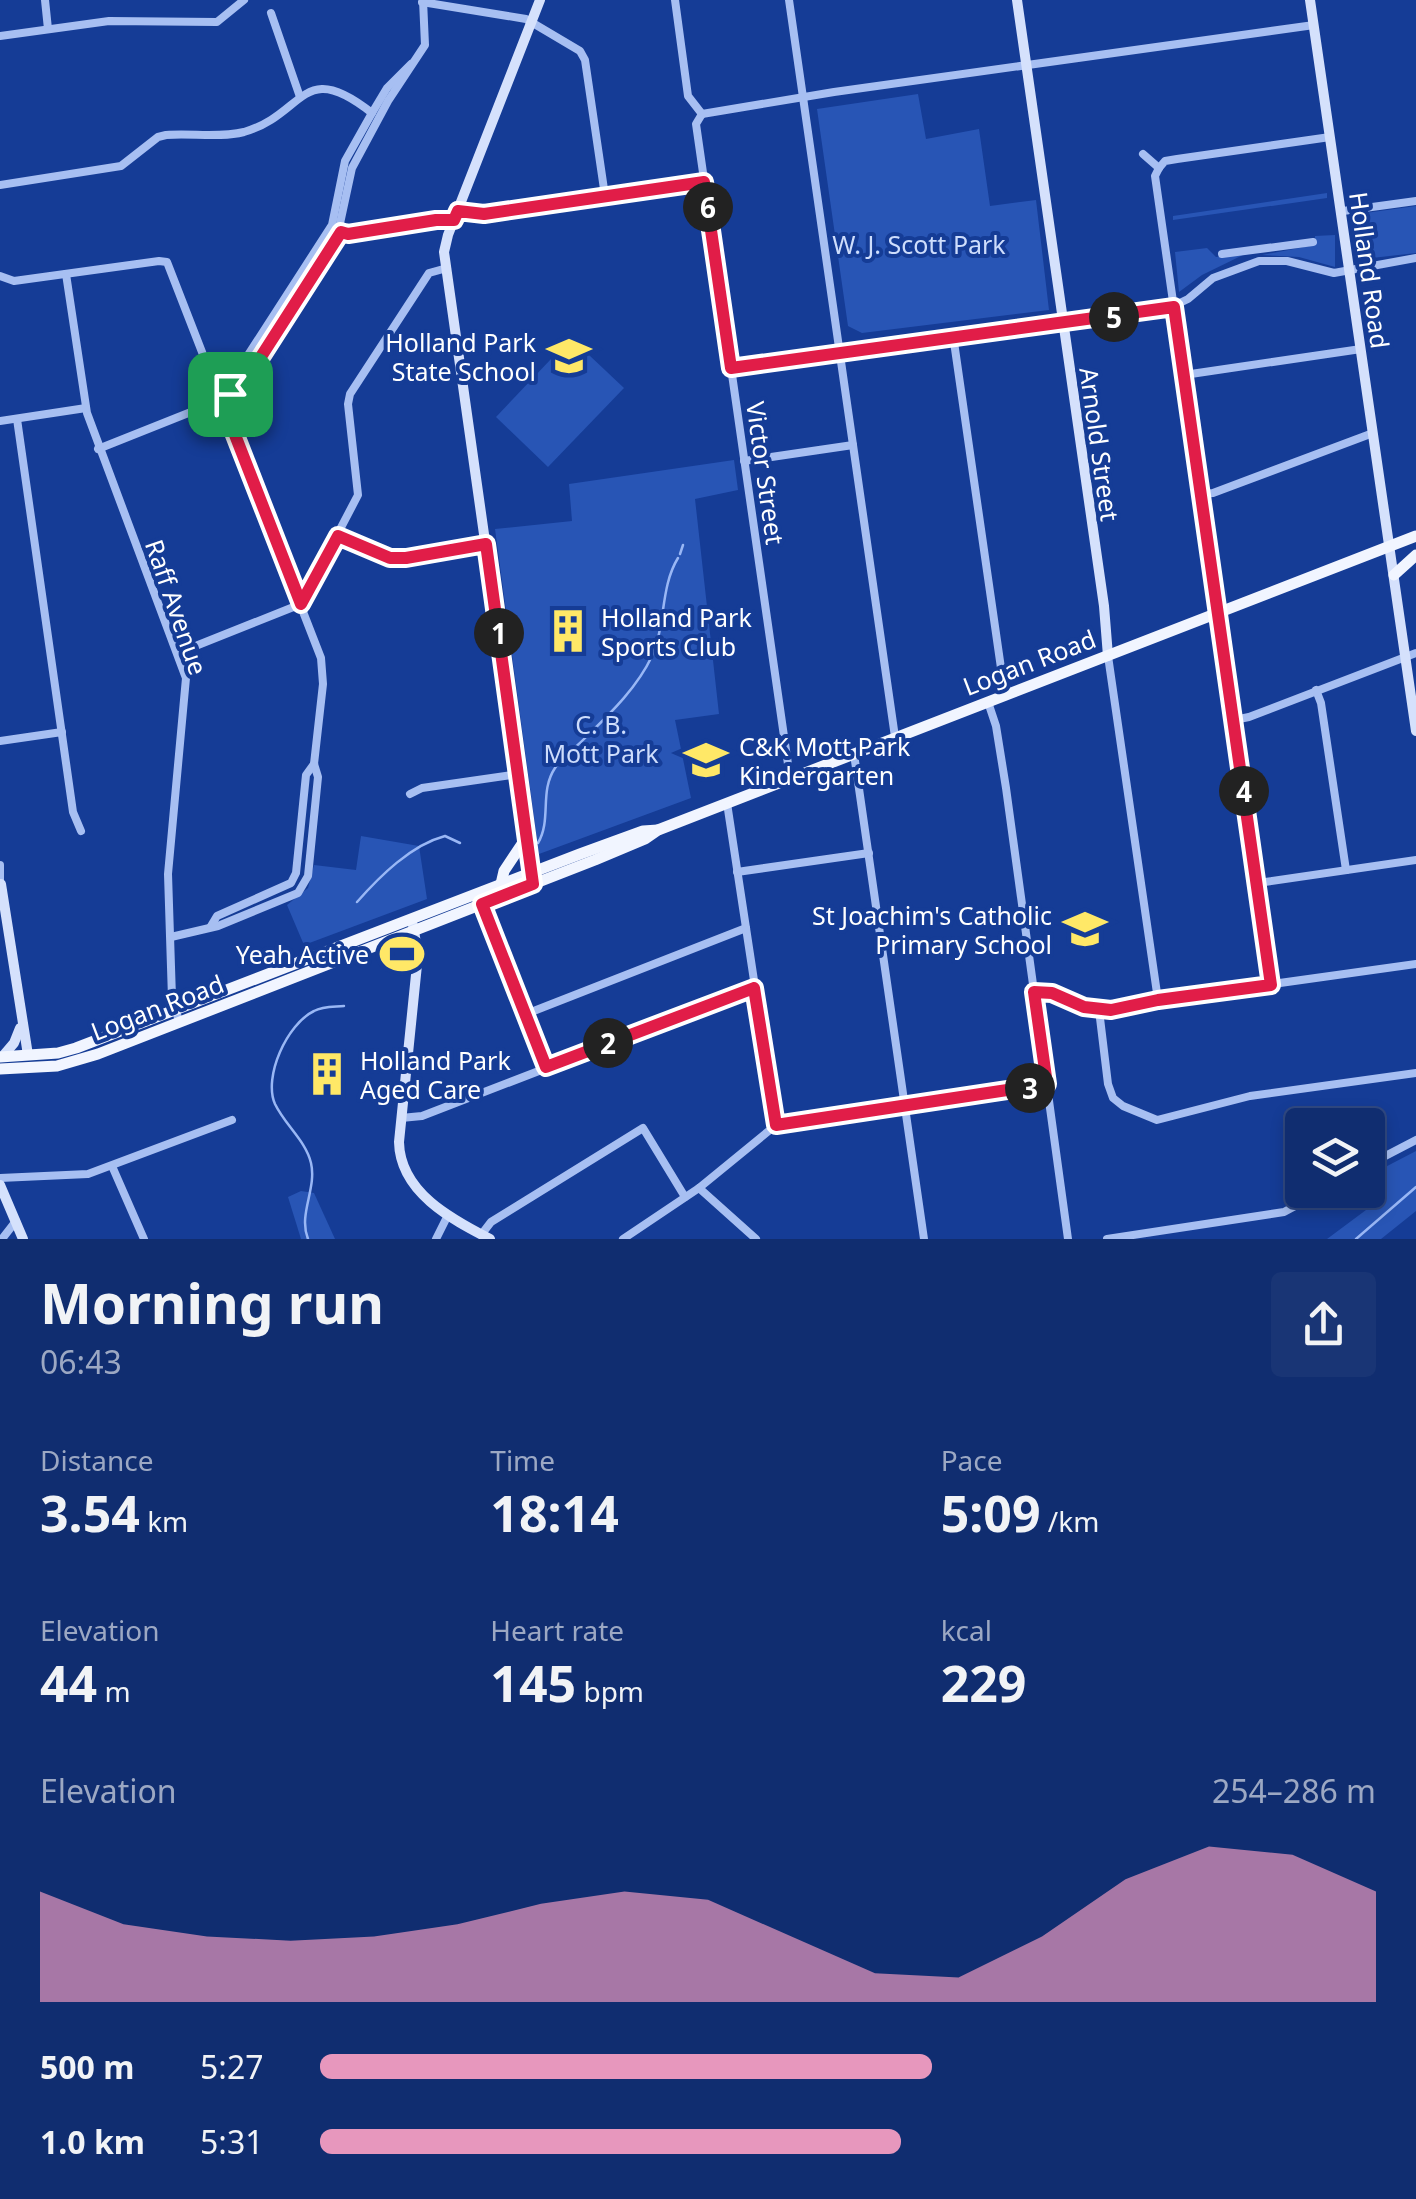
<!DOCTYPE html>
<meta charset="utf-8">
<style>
body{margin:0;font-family:"Noto Sans",sans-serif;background:#193575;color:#f1f3f6;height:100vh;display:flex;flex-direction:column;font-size:38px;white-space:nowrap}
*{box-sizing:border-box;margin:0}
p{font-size:32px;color:#9ca8c3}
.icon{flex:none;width:55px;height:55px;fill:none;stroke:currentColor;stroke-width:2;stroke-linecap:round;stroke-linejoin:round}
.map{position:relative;height:1239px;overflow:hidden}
.panel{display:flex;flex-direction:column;background:#102d70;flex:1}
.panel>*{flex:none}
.tools{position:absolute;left:1285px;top:1108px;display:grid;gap:20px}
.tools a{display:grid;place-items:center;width:100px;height:100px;border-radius:10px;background:#102d70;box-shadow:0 5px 15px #0003,0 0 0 2px #304983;font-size:50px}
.pin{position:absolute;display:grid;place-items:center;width:85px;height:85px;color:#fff;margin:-42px;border-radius:20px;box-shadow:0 5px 15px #0006}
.km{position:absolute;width:50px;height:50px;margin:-25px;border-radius:50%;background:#222;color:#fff;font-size:28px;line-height:50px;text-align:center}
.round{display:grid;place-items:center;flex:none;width:105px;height:105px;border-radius:10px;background:#193575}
.headline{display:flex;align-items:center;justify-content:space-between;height:170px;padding:0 40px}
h1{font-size:55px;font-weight:700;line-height:75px}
.stats{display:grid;grid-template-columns:repeat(3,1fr);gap:15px;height:170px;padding:10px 40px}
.stats div{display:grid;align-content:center}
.stats b{font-size:50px;font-weight:700}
.stats small{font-size:28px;font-weight:400}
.stats p{font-size:28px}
.chart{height:280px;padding:20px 40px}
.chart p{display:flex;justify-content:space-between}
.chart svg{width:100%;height:180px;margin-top:10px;fill:#e797bd;opacity:.7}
ul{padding:0 40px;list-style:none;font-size:32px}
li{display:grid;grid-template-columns:160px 120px 1fr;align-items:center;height:75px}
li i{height:25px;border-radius:12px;background:#e797bd}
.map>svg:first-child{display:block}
.green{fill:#2855b5}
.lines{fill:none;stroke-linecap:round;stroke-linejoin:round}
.stream{stroke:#99b7f5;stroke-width:2.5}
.street{stroke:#a7bff2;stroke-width:8}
.secondary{stroke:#d5e1fc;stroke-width:10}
.primary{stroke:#f1f5ff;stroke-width:11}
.route-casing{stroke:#fff;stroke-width:20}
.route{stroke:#e11d48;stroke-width:12}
.labels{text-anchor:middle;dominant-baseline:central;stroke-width:8;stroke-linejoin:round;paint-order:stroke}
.park-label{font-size:25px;fill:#ceddfc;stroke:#153c96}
.street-label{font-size:25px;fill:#fff;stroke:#153c96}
.poi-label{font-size:25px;fill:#fff;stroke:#153c96;text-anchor:end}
</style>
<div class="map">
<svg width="1416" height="1239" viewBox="0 0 1416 1239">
<rect width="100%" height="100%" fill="#153c96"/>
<g class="green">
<path d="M918 94 926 139 979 129 990 206 1036 200 1049 310 862 333 848 326 817 109Z"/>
<path d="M1327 193V198L1173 220V216Z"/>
<path d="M1416 206V253L1363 259 1357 255 1352 219 1358 214Z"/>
<path d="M1335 235V267L1299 257 1262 255 1315 245V236Z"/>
<path d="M1207 248 1216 257 1245 254 1202 275 1179 292 1175 252Z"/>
<path d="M571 338 624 388 548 467 496 417Z"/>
<path d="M734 460 738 490 695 499 719 714 675 720 691 798 539 854 495 529 572 521 569 484Z"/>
<path d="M361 836 419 846 427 899 304 945 287 905 308 888 314 865 356 870Z"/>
<path d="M1416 1151V1211L1381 1239H1327L1366 1210 1356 1190H1368V1176Z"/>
<path d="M301 1191 314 1193 335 1239H301L288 1197Z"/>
</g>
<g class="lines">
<g class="stream">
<path d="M680 554 683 545"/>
<path d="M538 843C552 819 539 792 555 768 563 756 578 746 588 735 612 712 638 686 652 656 666 625 660 587 678 558"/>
<path d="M357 902C380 876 411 845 445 836L460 843"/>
<path d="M308 1239C298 1214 317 1189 311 1163 306 1141 285 1125 275 1104 263 1077 287 1024 314 1011 323 1006 334 1007 344 1006"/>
<path d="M1356 1239 1416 1187"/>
</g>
<g class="street">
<path d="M45 0 48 29"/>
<path d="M675 0 688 96 702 114"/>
<path d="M789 0 895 737"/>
<path d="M422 2 526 19 580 51 585 60 605 196"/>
<path d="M271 13 300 97"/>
<path d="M0 36 109 21 217 22 244 0"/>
<path d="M702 114 696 124 790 778"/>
<path d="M702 114 834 92 1314 25"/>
<path d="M1143 154 1159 168"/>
<path d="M1159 168 1155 176 1271 985"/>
<path d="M1159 168 1165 161 1177 159 1330 137"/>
<path d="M0 185 121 166 158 137 166 135C192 133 219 138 244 132 306 114 301 57 372 113"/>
<path d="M457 211 484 214 704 181"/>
<path d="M1343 211 1416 201"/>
<path d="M341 232 348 234 435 220H454"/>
<path d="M1222 254 1313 242"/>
<path d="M66 274 87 413 186 678 168 874 172 998 179 1021"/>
<path d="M0 276 14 281 159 261 167 262 321 658 323 684 314 764 318 777 308 876 298 893 218 926 171 937"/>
<path d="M1064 324 1163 311 1188 299 1213 278 1259 261H1287L1334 273 1416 258"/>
<path d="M953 335 1001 668 1008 694"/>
<path d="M731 368 1063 322"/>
<path d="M1184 375 1361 349"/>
<path d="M230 392 239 369 332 225 345 161 372 113 387 88 411 64"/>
<path d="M17 419 73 812 81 831"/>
<path d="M0 421 86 408"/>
<path d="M98 449 216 402 246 380 336 242 352 168 388 101 425 45 423 0"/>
<path d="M744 461 853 445"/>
<path d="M1201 494 1213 493 1373 433"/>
<path d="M338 536 390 557 406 558 486 544"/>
<path d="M178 653 301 604 358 495 348 404 350 394 429 273 447 268"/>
<path d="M1108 656 1158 1000"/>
<path d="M1316 690 1321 703 1346 870"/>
<path d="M988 702 996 726 1006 788 1068 1239"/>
<path d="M1234 720 1249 717 1416 653"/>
<path d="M0 741 62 732"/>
<path d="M854 754 924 1239"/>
<path d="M410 794 422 788 519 774"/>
<path d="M727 803 776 1125"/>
<path d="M0 865V884"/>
<path d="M737 872 869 853"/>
<path d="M1258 883 1416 860"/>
<path d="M482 904 546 1067"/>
<path d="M211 926 217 916 291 883 296 873 306 775 314 764"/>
<path d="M1034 992 1052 993 1083 1007 1111 1011 1158 1000 1416 964"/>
<path d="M1099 1010 1108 1084 1113 1098 1123 1106 1157 1120 1250 1096 1416 1073"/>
<path d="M526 1014 746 928"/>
<path d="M401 1118 422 1116 754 988"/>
<path d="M1368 1165 1416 1140"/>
<path d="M112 1166 144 1239"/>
<path d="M0 1178 88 1174 232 1120"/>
<path d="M699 1188 756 1239"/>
<path d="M481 1235 491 1222 643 1128 685 1197"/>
<path d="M2 1239 16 1221"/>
<path d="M436 1239 447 1217"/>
<path d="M623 1239 699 1188 776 1125 1047 1084"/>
<path d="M1107 1239 1284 1212 1325 1190"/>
</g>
<g class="secondary">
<path d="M1017 0 1104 606 1108 656"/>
<path d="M1310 0 1416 731"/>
<path d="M533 880 444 252 448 235 540 0"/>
<path d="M1 884 28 1055"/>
<path d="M413 925 418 955 399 1142C400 1192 451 1219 490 1239"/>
<path d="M2 1057 14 1043 20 1028"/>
<path d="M0 1185 23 1239"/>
</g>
<g class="primary">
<path d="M1394 575 1416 555"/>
<path d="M501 884 504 871 526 838"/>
<path d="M0 1057 58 1053 76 1048 580 854 643 831 658 830"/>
<path d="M0 1069 57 1066 98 1054 595 860 645 839 658 830 1416 536"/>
</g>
</g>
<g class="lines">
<g class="route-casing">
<path id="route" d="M704 182 731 368 1174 307 1271 985 1158 1000 1111 1010 1084 1007 1052 993 1034 992 1047 1084 776 1125 754 988 546 1067 482 904 533 884 486 544 406 558H390L338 536 301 604 221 399 246 380 341 232 348 234 436 220H454L458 211 484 214Z"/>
</g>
<use href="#route" class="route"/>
</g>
<defs>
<g id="school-bare" transform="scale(3.45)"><path d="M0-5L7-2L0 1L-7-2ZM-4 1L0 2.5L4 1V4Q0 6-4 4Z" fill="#ffe867" stroke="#153c96" stroke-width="2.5" paint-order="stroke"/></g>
<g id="building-bare" transform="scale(3.45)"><path d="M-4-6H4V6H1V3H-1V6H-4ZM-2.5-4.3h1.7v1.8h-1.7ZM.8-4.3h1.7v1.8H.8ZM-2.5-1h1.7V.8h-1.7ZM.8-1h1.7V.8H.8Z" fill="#ffe867" stroke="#153c96" stroke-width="2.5" paint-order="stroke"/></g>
<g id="stadium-bare" transform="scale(3.45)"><path d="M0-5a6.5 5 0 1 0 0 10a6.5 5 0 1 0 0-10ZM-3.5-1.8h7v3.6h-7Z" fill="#ffe867" stroke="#153c96" stroke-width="2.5" paint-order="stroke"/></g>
</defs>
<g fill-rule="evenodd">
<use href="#school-bare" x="569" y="356"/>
<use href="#building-bare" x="568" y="631"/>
<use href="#school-bare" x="706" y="760"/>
<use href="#school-bare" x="1085" y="929"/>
<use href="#stadium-bare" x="402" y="954"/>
<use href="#building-bare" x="327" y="1074"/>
</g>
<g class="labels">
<g class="park-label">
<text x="919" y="244">W. J. Scott Park</text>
<text x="601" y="724">C. B.<tspan x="601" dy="29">Mott Park</tspan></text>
</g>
<g class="street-label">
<text transform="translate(1370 270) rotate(82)">Holland Road</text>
<text transform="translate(1100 444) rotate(82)">Arnold Street</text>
<text transform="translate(766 473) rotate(82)">Victor Street</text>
<text transform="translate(177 607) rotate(71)">Raff Avenue</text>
<text transform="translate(1029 662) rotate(-21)">Logan Road</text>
<text transform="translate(157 1007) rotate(-21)">Logan Road</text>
</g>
<g class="poi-label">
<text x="536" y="342">Holland Park<tspan x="536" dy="29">State School</tspan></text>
<text x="601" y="617" text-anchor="start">Holland Park<tspan x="601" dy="29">Sports Club</tspan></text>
<text x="739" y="746" text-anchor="start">C&amp;K Mott Park<tspan x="739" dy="29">Kindergarten</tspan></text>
<text x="1052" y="915">St Joachim's Catholic<tspan x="1052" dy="29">Primary School</tspan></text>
<text x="369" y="954">Yeah Active</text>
<text x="360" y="1060" text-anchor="start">Holland Park<tspan x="360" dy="29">Aged Care</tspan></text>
</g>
</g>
</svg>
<div class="tools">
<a><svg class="icon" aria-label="layers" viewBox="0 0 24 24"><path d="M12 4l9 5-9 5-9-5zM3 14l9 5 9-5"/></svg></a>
</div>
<div class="pin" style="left:230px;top:394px;background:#1e9e55"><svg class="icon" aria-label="arrive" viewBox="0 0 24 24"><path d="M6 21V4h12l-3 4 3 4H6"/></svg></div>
<b class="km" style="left:499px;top:633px">1</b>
<b class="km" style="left:608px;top:1043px">2</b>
<b class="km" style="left:1030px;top:1088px">3</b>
<b class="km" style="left:1244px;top:791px">4</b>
<b class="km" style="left:1114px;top:317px">5</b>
<b class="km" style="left:708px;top:207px">6</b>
</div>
<section class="panel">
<div class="headline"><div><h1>Morning run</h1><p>06:43</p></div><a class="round"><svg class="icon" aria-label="share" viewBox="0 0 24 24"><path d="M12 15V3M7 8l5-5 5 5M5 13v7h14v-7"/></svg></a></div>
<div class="stats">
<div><p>Distance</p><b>3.54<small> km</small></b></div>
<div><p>Time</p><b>18:14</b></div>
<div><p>Pace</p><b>5:09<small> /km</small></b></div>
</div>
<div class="stats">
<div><p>Elevation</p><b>44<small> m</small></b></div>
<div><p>Heart rate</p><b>145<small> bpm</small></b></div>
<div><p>kcal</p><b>229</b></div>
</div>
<div class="chart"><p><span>Elevation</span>254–286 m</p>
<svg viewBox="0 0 160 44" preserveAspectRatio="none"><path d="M0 44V17L10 25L20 28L30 29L40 28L50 25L60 20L70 17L80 19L90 28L100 37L110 38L120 28L130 14L140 6L150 8L160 17V44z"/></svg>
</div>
<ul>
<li><b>500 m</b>5:27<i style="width:58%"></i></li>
<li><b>1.0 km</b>5:31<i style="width:55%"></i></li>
</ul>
</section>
